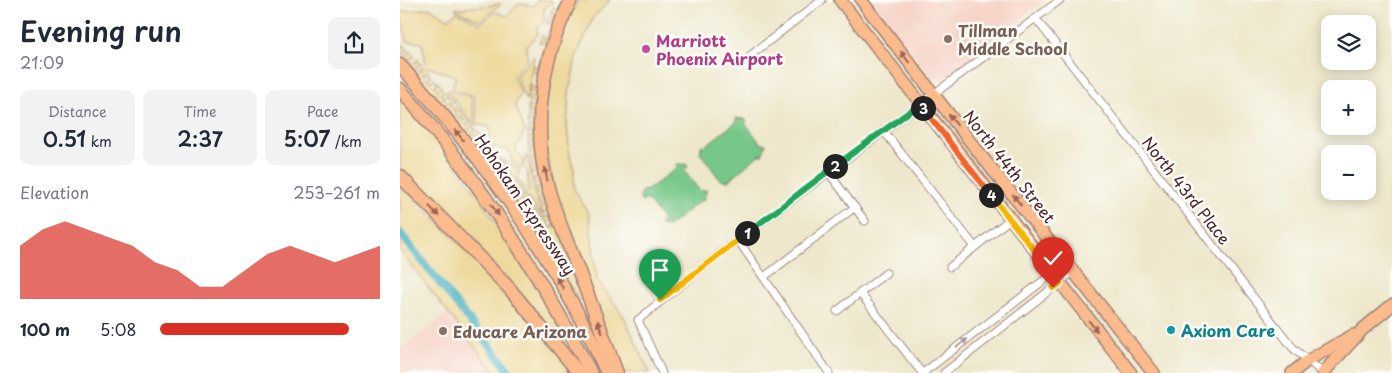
<!DOCTYPE html>
<meta charset="utf-8">
<style>
body{margin:0;font-family:"Playpen Sans",sans-serif;background:#f2f2f3;color:#1f2937;height:100vh;display:flex;flex-direction:column;font-size:19px;white-space:nowrap}
*{box-sizing:border-box;margin:0}
p{font-size:16px;color:#747a83}
.icon{flex:none;width:28px;height:28px;fill:none;stroke:currentColor;stroke-width:2;stroke-linecap:round;stroke-linejoin:round}
.map{position:relative;flex:1;overflow:hidden}
.side{display:flex;flex-direction:column;background:#fff;width:400px}
.side>*{flex:none}
.tools{position:absolute;left:921px;top:15px;display:grid;gap:10px}
.tools a{display:grid;place-items:center;width:55px;height:55px;border-radius:10px;background:#fff;box-shadow:0 2px 12px #0003;font-size:25px}
.pin{position:absolute;display:grid;place-items:center;width:42px;height:42px;color:#fff;margin:-51px -21px;border-radius:50% 50% 50% 0;rotate:-45deg;box-shadow:0 0 5px #0007}
.pin .icon{rotate:45deg}
.km{position:absolute;width:25px;height:25px;margin:-12px;border-radius:50%;background:#222;color:#fff;font-size:14px;line-height:25px;text-align:center}
.round{display:grid;place-items:center;flex:none;width:52px;height:52px;border-radius:10px;background:#f2f2f3}
.headline{display:flex;align-items:center;justify-content:space-between;height:85px;padding:0 20px}
h1{font-size:28px;font-weight:600;line-height:38px}
.metrics{display:grid;grid-template-columns:repeat(3,1fr);gap:8px;height:85px;padding:5px 20px}
.metrics div{display:grid;align-content:center;border-radius:10px;background:#f2f2f3;text-align:center}
.metrics b{font-size:21px;font-weight:600}
.metrics small{font-size:14px;font-weight:400}
.metrics p{font-size:14px}
.chart{height:140px;padding:10px 20px}
.chart p{display:flex;justify-content:space-between}
.chart svg{width:100%;height:90px;margin-top:5px;fill:#d93025;opacity:.7}
ul{padding:0 20px;list-style:none;font-size:16px}
li{display:grid;grid-template-columns:80px 60px 1fr;align-items:center;height:38px}
li i{height:12px;border-radius:6px;background:#d93025}
main{display:flex;flex:1;min-height:0}
.map>svg:first-child{display:block}
.built{fill:#f6d2c5}
.green{fill:#76c788;stroke:#60735a}
.sand{fill:#eeda9e;stroke:#9c7c64}
.lines{fill:none;stroke-linecap:round;stroke-linejoin:round}
.canal{stroke:#43afc1;stroke-width:8}
.street-casing{stroke:#9c837b;stroke-width:9}
.primary-casing{stroke:#9c837b;stroke-width:14}
.highway-casing{stroke:#9c837b;stroke-width:15}
.street{stroke:#fff;stroke-width:7}
.primary{stroke:#fbbb8d;stroke-width:11}
.highway{stroke:#fbbb8d;stroke-width:12}
.oneway{fill:#9a6557}
.oneway2{fill:#ae9aa0}
.split-1-casing{stroke:#fff;stroke-width:10}
.split-2-casing{stroke:#fff;stroke-width:10}
.split-3-casing{stroke:#fff;stroke-width:10}
.split-4-casing{stroke:#fff;stroke-width:10}
.split-5-casing{stroke:#fff;stroke-width:10}
.split-1{stroke:#f5b400;stroke-width:6}
.split-2{stroke:#22a559;stroke-width:6}
.split-3{stroke:#22a559;stroke-width:6}
.split-4{stroke:#f0652b;stroke-width:6}
.split-5{stroke:#f5b400;stroke-width:6}
.education-dot{fill:#8d6e63;stroke:#fdfcf7;stroke-width:2}
.hotel-dot{fill:#d1479c;stroke:#fdfcf7;stroke-width:2}
.culture-dot{fill:#0f9aa8;stroke:#fdfcf7;stroke-width:2}
.labels{text-anchor:middle;dominant-baseline:central;stroke-width:5;stroke-linejoin:round;paint-order:stroke}
.education-label{font-size:16px;font-weight:bold;fill:#785e54;stroke:#fdfcf7;text-anchor:start}
.hotel-label{font-size:16px;font-weight:bold;fill:#b23c85;stroke:#fdfcf7;text-anchor:start}
.street-label{font-size:16px;fill:#4a1f2b;stroke:#fdfcf7}
.culture-label{font-size:16px;font-weight:bold;fill:#0d838f;stroke:#fdfcf7;text-anchor:start}
</style>
<main>
<section class="side">
<div class="headline"><div><h1>Evening run</h1><p>21:09</p></div><a class="round"><svg class="icon" aria-label="share" viewBox="0 0 24 24"><path d="M12 15V3M7 8l5-5 5 5M5 13v7h14v-7"/></svg></a></div>
<div class="metrics">
<div><p>Distance</p><b>0.51<small> km</small></b></div>
<div><p>Time</p><b>2:37</b></div>
<div><p>Pace</p><b>5:07<small> /km</small></b></div>
</div>
<div class="chart"><p><span>Elevation</span>253–261 m</p>
<svg viewBox="0 0 160 44" preserveAspectRatio="none"><path d="M0 44V18L10 10L20 6L30 10L40 14L50 18L60 26L70 30L80 38L90 38L100 30L110 22L120 18L130 22L140 26L150 22L160 18V44z"/></svg>
</div>
<ul>
<li><b>100 m</b>5:08<i style="width:86%"></i></li>
</ul>
</section>
<div class="map">
<svg width="992" height="373" viewBox="0 0 992 373">
<rect width="100%" height="100%" fill="#fdfcf7"/>
<filter id="ink" filterUnits="userSpaceOnUse"><feTurbulence type="fractalNoise" baseFrequency=".02" numOctaves="2"/><feDisplacementMap in="SourceGraphic" scale="10" xChannelSelector="R" yChannelSelector="G"/><feConvolveMatrix kernelMatrix="1 2 1 2 8 2 1 2 1" color-interpolation-filters="sRGB"/></filter>
<filter id="wash" filterUnits="userSpaceOnUse"><feTurbulence type="fractalNoise" baseFrequency=".0096" numOctaves="4" result="noise"/><feDisplacementMap in="SourceGraphic" scale="20" xChannelSelector="R" yChannelSelector="G"/><feGaussianBlur stdDeviation="1.12" result="paint"/><feColorMatrix in="noise" values="0 0 0 0 0 0 0 0 0 0 0 0 0 0 0 0 0 1.4 0 .05"/><feComposite in="paint" operator="in"/></filter>
<g filter="url(#wash)">
<rect width="100%" height="100%" fill="#eee7cb"/>
<g class="built">
<path d="M472 0H645L543 79 531 77Z"/>
<path d="M48 313 95 373H0V349Z"/>
</g>
<g class="green">
<path d="M336 118 345 119 347 121 345 123 361 144H366L362 156 360 154 328 181 320 180 303 156 300 154 301 146 303 144 305 146 336 122Z"/>
<path d="M277 164H286L288 167 284 171 300 191 307 190 303 201 301 200 268 227 261 225 259 224 263 220 247 199 242 202 240 199 241 192 244 190 246 191 277 168Z"/>
</g>
<g class="sand">
<path d="M138 0H152V3L144 9V21L137 28 138 35 126 46 128 58 113 76 121 94 115 104 125 131 115 151 124 159 121 168 113 163 109 151 90 145V127L78 125 74 96 52 89 56 76 27 67 22 43 7 41 0 12 30 8 48 19 57 12 80 24 95 12 107 16 119 3 133 6Z"/>
<path d="M163 0H167L136 139 175 282 184 298 179 300 105 181 72 139 0 53 3 44 9 50 3 51 8 57 10 51 15 57 9 58 15 64 17 59 22 65 16 66 21 72 23 66 29 72 23 74 28 80 30 74 36 80 29 81 35 87 37 81 42 88 36 89 41 95 43 89 49 96 42 97 48 103 50 97 55 103 49 104 54 111 56 105 62 111 55 112 61 119 63 113 68 119 62 120 67 126 69 120 74 127 68 128 73 134 75 128 81 135 74 136 79 142 82 137 87 143 81 144 85 150 88 144 93 151 86 152 92 159 94 153 99 160H93L97 167 100 161 105 168H99L103 175 106 169 111 176 105 177 109 183 111 177 117 184 110 185 115 191 117 186 122 193H116L121 200 123 194 128 201H122L126 208 129 202 134 209 127 210 132 217 135 211 139 218H133L137 225 140 219 144 226H138L143 233 145 227 150 234 147 226 154 227 151 219 147 224 144 216 150 217 147 210 143 214 141 206 147 208 144 200 140 205 138 197 144 198 141 191 137 195 135 187 141 189 139 181 135 185 133 177 139 179 137 171 132 175 131 167 137 169 135 161 131 165 130 156 135 159V151L129 154V146L134 149V141L128 145V136L133 139V131L128 135V126L133 129V121L127 124 128 115 133 119V111L128 114V105L133 109 134 101 128 103 129 95 134 98 135 90 129 93 130 85 135 88 138 71 132 73 134 64 138 69 146 41 139 43 142 35 146 40 153 22 146 23 149 15 153 20 156 13 150 14 154 6 157 11Z"/>
<path d="M178 0H210L193 18 176 57 169 93 167 126 170 156 174 169V189L189 214 197 280 223 315 250 373H220L156 195 146 150 145 112 150 79 159 39Z"/>
<path d="M101 4 80 21 55 9Z"/>
<path d="M134 56 126 101 116 76Z"/>
<path d="M47 90 71 97 76 126Z"/>
<path d="M0 98C66 168 116 254 165 336L159 338 111 283 0 170Z"/>
<path d="M127 155 135 196 143 219 100 158 120 170 117 178 129 192 127 172 123 168Z"/>
<path d="M0 184 98 283 175 373H95L0 251Z"/>
</g>
<g class="lines">
<path class="canal" d="M0 233 111 373"/>
</g>
</g>
<g filter="url(#ink)">
<g class="lines">
<g class="street-casing">
<g id="street">
<path d="M636 19 893 348 923 373"/>
<path d="M351 55 422 0"/>
<path d="M483 130 575 247"/>
<path d="M428 172 465 221"/>
<path d="M338 240 429 373"/>
<path d="M550 267 610 219"/>
<path d="M364 277 455 207"/>
<path d="M460 293 522 373"/>
<path d="M437 311 486 273"/>
<path d="M262 373 238 320 315 257 660 0"/>
<path d="M523 373 652 274"/>
<path d="M544 373 673 272"/>
</g>
</g>
<g class="primary-casing">
<g id="primary">
<path d="M440 0 731 373"/>
<path d="M461 0 572 144 754 373"/>
<path d="M892 373 907 361 953 335"/>
<path d="M923 373 963 329 992 305"/>
</g>
</g>
<g class="highway-casing">
<g id="highway">
<path d="M171 0C142 58 131 124 148 188 155 212 165 236 174 259 189 297 203 335 217 373"/>
<path d="M0 65C82 156 157 260 207 373"/>
<path d="M0 89C76 175 138 271 191 373"/>
<path d="M0 176 109 288 179 373"/>
</g>
</g>
<use href="#street" class="street"/>
<use href="#primary" class="primary"/>
<use href="#highway" class="highway"/>
</g>
<defs><path id="oneway-solid" d="M-6-.8H1V-3.2L6.5 0L1 3.2V.8H-6Z" transform="scale(1.25)"/></defs>
<g class="oneway">
<use href="#oneway-solid" transform="translate(505 57) rotate(-127)"/>
<use href="#oneway-solid" transform="translate(553 120) rotate(-128)"/>
<use href="#oneway-solid" transform="translate(59 135) rotate(-129)"/>
<use href="#oneway-solid" transform="translate(146 174) rotate(-102)"/>
<use href="#oneway-solid" transform="translate(617 200) rotate(-128)"/>
<use href="#oneway-solid" transform="translate(95 210) rotate(55)"/>
<use href="#oneway-solid" transform="translate(34 211) rotate(46)"/>
<use href="#oneway-solid" transform="translate(160 283) rotate(-121)"/>
<use href="#oneway-solid" transform="translate(693 326) rotate(52)"/>
<use href="#oneway-solid" transform="translate(200 327) rotate(-111)"/>
</g>
<use class="oneway2" href="#oneway-solid" transform="translate(562 343) rotate(-37)"/>
</g>
<g class="lines" filter="url(#ink)">
<g class="split-1-casing">
<path id="split-1" d="M260 300 347 233"/>
</g>
<g class="split-2-casing">
<path id="split-2" d="M347 233 435 166"/>
</g>
<g class="split-3-casing">
<path id="split-3" d="M435 166 520 104 523 108"/>
</g>
<g class="split-4-casing">
<path id="split-4" d="M523 108 591 195"/>
</g>
<g class="split-5-casing">
<path id="split-5" d="M591 195 660 283 653 288"/>
</g>
<use href="#split-1" class="split-1"/>
<use href="#split-2" class="split-2"/>
<use href="#split-3" class="split-3"/>
<use href="#split-4" class="split-4"/>
<use href="#split-5" class="split-5"/>
</g>
<g class="education-dot">
<circle cx="548" cy="39" r="5"/>
<circle cx="43" cy="331" r="5"/>
</g>
<circle class="hotel-dot" cx="246" cy="49" r="5"/>
<circle class="culture-dot" cx="771" cy="330" r="5"/>
<g class="labels">
<g class="education-label">
<text x="558" y="30">Tillman<tspan x="558" dy="18">Middle School</tspan></text>
<text x="53" y="331">Educare Arizona</text>
</g>
<g class="hotel-label">
<text x="256" y="40">Marriott<tspan x="256" dy="18">Phoenix Airport</tspan></text>
</g>
<g class="street-label">
<text transform="translate(610 166) rotate(52)">North 44th Street</text>
<text transform="translate(787 190) rotate(52)">North 43rd Place</text>
<text transform="translate(126 204) rotate(56)">Hohokam Expressway</text>
</g>
<g class="culture-label">
<text x="781" y="330">Axiom Care</text>
</g>
</g>
</svg>
<div class="tools">
<a><svg class="icon" aria-label="layers" viewBox="0 0 24 24"><path d="M12 4l9 5-9 5-9-5zM3 14l9 5 9-5"/></svg></a>
<a>+</a>
<a>−</a>
</div>
<div class="pin" style="left:260px;top:300px;background:#1e9e55"><svg class="icon" aria-label="arrive" viewBox="0 0 24 24"><path d="M6 21V4h12l-3 4 3 4H6"/></svg></div>
<div class="pin" style="left:653px;top:288px;background:#d93025"><svg class="icon" aria-label="check" viewBox="0 0 24 24"><path d="M5 12l5 5 9-10"/></svg></div>
<b class="km" style="left:347px;top:233px">1</b>
<b class="km" style="left:435px;top:166px">2</b>
<b class="km" style="left:523px;top:108px">3</b>
<b class="km" style="left:591px;top:195px">4</b>
</div>
</main>
